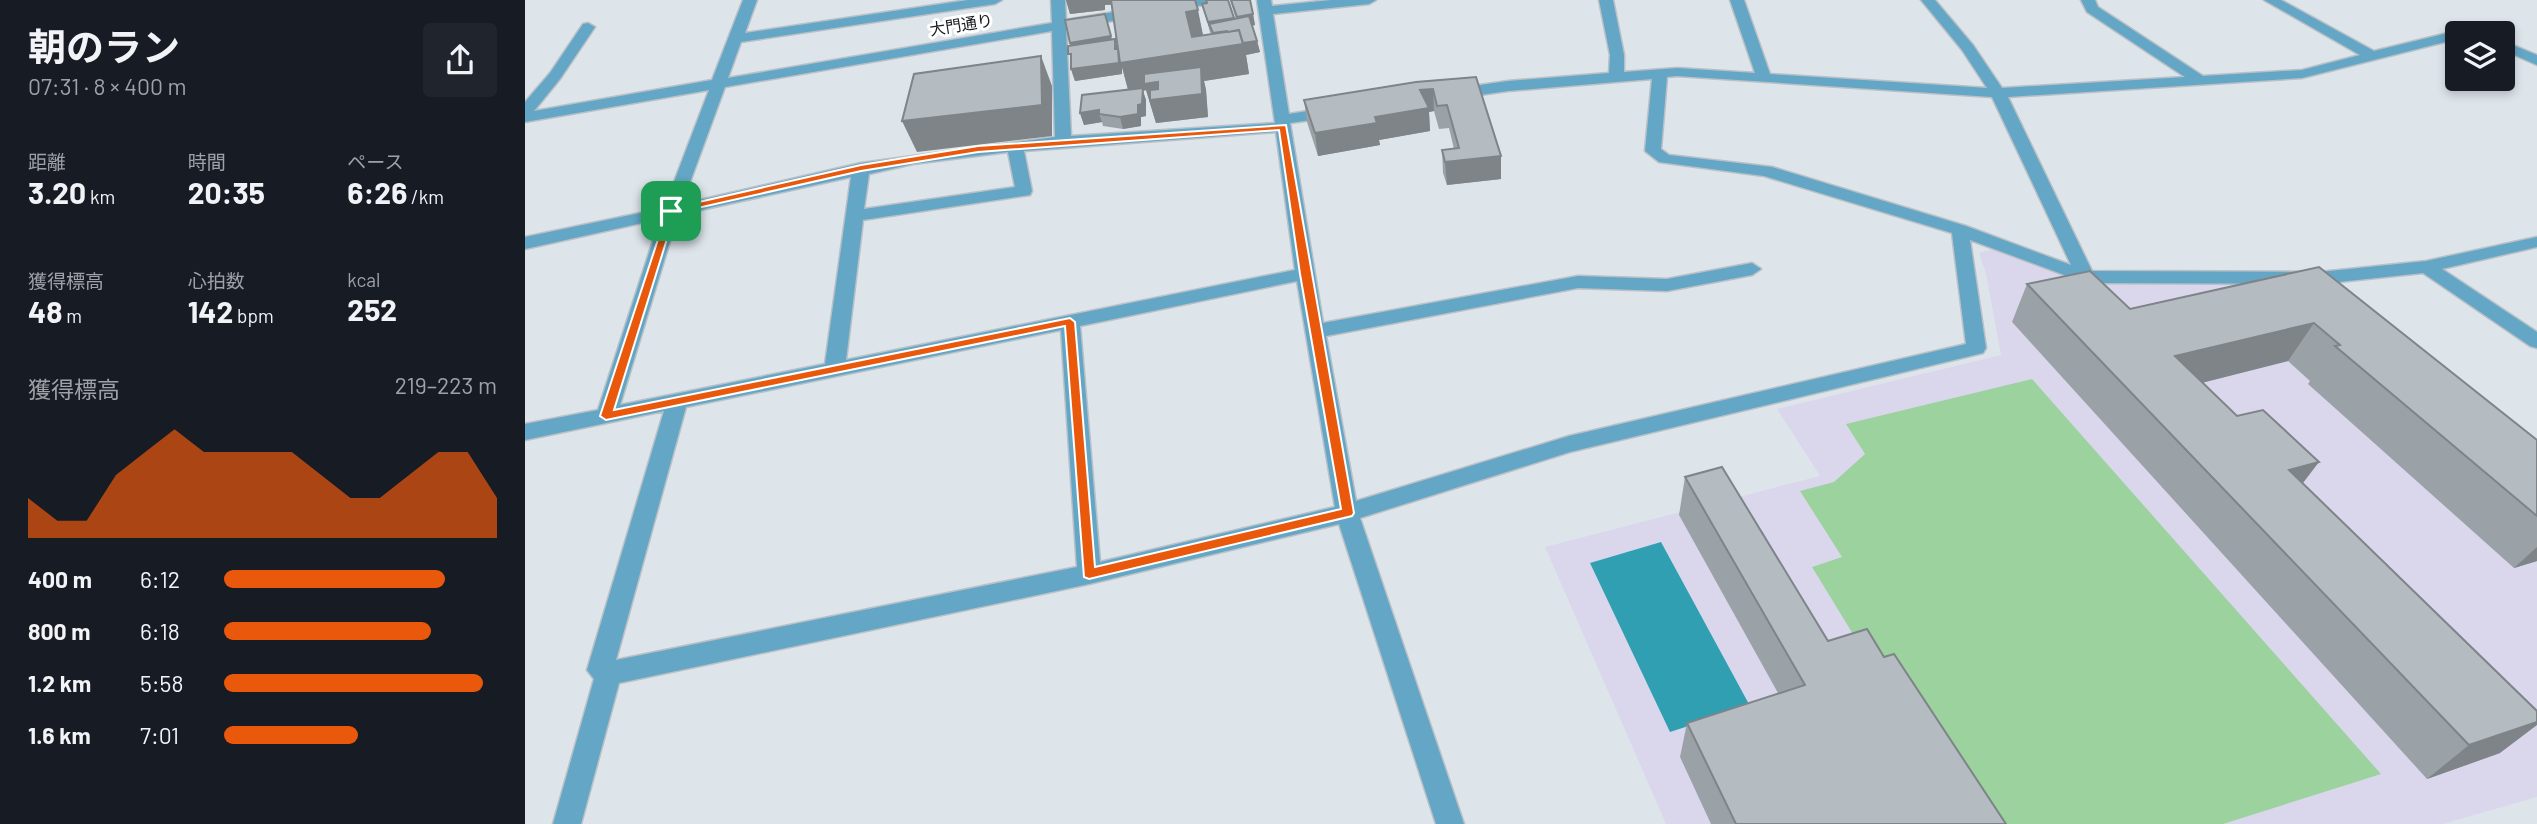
<!DOCTYPE html>
<html lang="ja">
<meta charset="utf-8">
<style>
body{margin:0;font-family:Barlow,"Noto Sans JP",sans-serif;background:#20242c;color:#f1f3f6;height:100vh;display:flex;flex-direction:column;font-size:26px;white-space:nowrap}
*{box-sizing:border-box;margin:0}
p{font-size:23px;color:#9ea1a6}
.icon{flex:none;width:38px;height:38px;fill:none;stroke:currentColor;stroke-width:2;stroke-linecap:round;stroke-linejoin:round}
.map{position:relative;flex:1;overflow:hidden}
.side{display:flex;flex-direction:column;background:#171b24;width:525px}
.side>*{flex:none}
.tools{position:absolute;left:1920px;top:21px;display:grid;gap:14px}
.tools a{display:grid;place-items:center;width:70px;height:70px;border-radius:7px;background:#171b24;box-shadow:0 4px 10px #0003;font-size:35px}
.pin{position:absolute;display:grid;place-items:center;width:60px;height:60px;color:#fff;margin:-30px;border-radius:14px;box-shadow:0 4px 10px #0006}
.round{display:grid;place-items:center;flex:none;width:74px;height:74px;border-radius:7px;background:#20242c}
.overview{display:flex;align-items:center;justify-content:space-between;height:119px;padding:0 28px}
h1{font-size:38px;font-weight:700;line-height:52px}
.metrics{display:grid;grid-template-columns:repeat(3,1fr);gap:10px;height:119px;padding:7px 28px}
.metrics div{display:grid;align-content:center}
.metrics b{font-size:30px;font-weight:700}
.metrics small{font-size:19px;font-weight:400}
.metrics p{font-size:19px}
.chart{height:196px;padding:14px 28px}
.chart p{display:flex;justify-content:space-between}
.chart svg{width:100%;height:126px;margin-top:7px;fill:#ea580c;opacity:.7}
ul{padding:0 28px;list-style:none;font-size:23px}
li{display:grid;grid-template-columns:112px 84px 1fr;align-items:center;height:52px}
li i{height:18px;border-radius:9px;background:#ea580c}
main{display:flex;flex:1;min-height:0}
.map>svg:first-child{display:block}
.education{fill:#dad7ed}
.green{fill:#9cd29d}
.water{fill:#319fb2}
.lines{fill:none;stroke-linecap:round;stroke-linejoin:round}
.minor-casing{stroke:#bac1c6;stroke-width:3}
.minor{fill:#64a6c6;fill-rule:evenodd}
.wall{fill:#9ba2a7}
.shaded-wall{fill:#7e8488}
.building{fill:#b4bcc2;stroke:#7e8488;stroke-width:2}
.route{fill:#ea580c;stroke:#fff;stroke-width:2;fill-rule:evenodd}
.labels{text-anchor:middle;dominant-baseline:central;stroke-width:6;stroke-linejoin:round;paint-order:stroke}
.far-street-label{font-size:16px;fill:#191c1e;stroke:#fff}
</style>
<main>
<section class="side">
<div class="overview"><div><h1>朝のラン</h1><p>07:31 · 8 × 400 m</p></div><a class="round"><svg class="icon" aria-label="share" viewBox="0 0 24 24"><path d="M12 15V3M7 8l5-5 5 5M5 13v7h14v-7"/></svg></a></div>
<div class="metrics">
<div><p>距離</p><b>3.20<small> km</small></b></div>
<div><p>時間</p><b>20:35</b></div>
<div><p>ペース</p><b>6:26<small> /km</small></b></div>
</div>
<div class="metrics">
<div><p>獲得標高</p><b>48<small> m</small></b></div>
<div><p>心拍数</p><b>142<small> bpm</small></b></div>
<div><p>kcal</p><b>252</b></div>
</div>
<div class="chart"><p><span>獲得標高</span>219–223 m</p>
<svg viewBox="0 0 160 44" preserveAspectRatio="none"><path d="M0 44V30L10 38L20 38L30 22L40 14L50 6L60 14L70 14L80 14L90 14L100 22L110 30L120 30L130 22L140 14L150 14L160 30V44z"/></svg>
</div>
<ul>
<li><b>400 m</b>6:12<i style="width:81%"></i></li>
<li><b>800 m</b>6:18<i style="width:76%"></i></li>
<li><b>1.2 km</b>5:58<i style="width:95%"></i></li>
<li><b>1.6 km</b>7:01<i style="width:49%"></i></li>
</ul>
</section>
<div class="map">
<svg width="2012" height="824" viewBox="0 0 2012 824">
<rect width="100%" height="100%" fill="#dde5eb"/>
<path class="education" d="M1471 248 1569 284 1794 285 2012 468V797L1918 824H1141L1020 547 1295 476 1252 409 1476 355 1461 274 1454 253Z"/>
<path class="green" d="M1507 379 1856 774 1698 824H1444L1287 567 1317 557 1275 491 1309 482 1340 454 1321 424Z"/>
<path class="water" d="M1136 542 1225 706 1145 732 1065 563Z"/>
<g class="lines">
<g class="minor-casing">
<g id="minor">
<path d="M218 0H232L220 33 443 0H477L470 4 216 42 203 78 527 23 526 0H540L541 20 660 0H691L684 4 541 29 546 136 750 123 732 0H746L747 6 806 0H851L844 4 748 14 764 114 808 107 816 112 808 117 765 123 798 323 1053 276 1142 279 1227 263 1236 269 1227 275 1142 291 1053 288 801 336 831 501 1044 436 1441 344 1427 233 1239 176 1134 162 1120 151 1127 79 983 91 927 99 919 94 927 89 983 81 1084 73 1085 55 1074 0H1088L1099 55V72L1152 68 1230 73 1205 0H1219L1245 74 1462 88 1437 50 1396 0H1410L1448 45 1477 88 1660 77 1562 12 1556 0H1570L1573 7 1678 76 1777 70 1835 55 1739 0H1756L1849 51 1939 29 1953 28 1959 33H1932V39L1777 78 1483 97 1567 271 1795 272 1901 261 2012 237V247L1917 269 2012 332V348L2005 346 1898 273 1795 284 1561 283 1445 240 1461 348 1458 353 1045 452 835 518 939 824H911L814 524 564 584 94 683 56 824H28L69 679 62 670 139 411 0 440V424L73 410 135 219 0 249V237L139 208 184 90 0 122V102L25 73 58 24 63 23 70 27 35 79 9 111 187 80ZM527 31 530 137 336 163 157 204 200 87ZM1152 76 1467 97 1546 265 1441 226 1247 167 1144 155 1136 149 1142 77ZM751 132 770 270 321 360 338 220 505 195 507 191 499 151ZM483 152 490 187 339 209 344 174 388 164ZM326 177 300 364 95 405 153 215ZM772 281 810 507 575 562 555 326ZM536 330 552 567 91 660 161 407Z"/>
<path d="M1978 41 2012 55V65L1978 50Z"/>
</g>
</g>
<use href="#minor" class="minor"/>
</g>
<g class="wall">
<path d="M541 0H670L678 36 686 35 677 4 682 3 681 0 709 19H711L705 0H725L730 25 727 26 732 41 735 52 721 55 724 74 679 81 681 90 683 117 631 123 621 90 618 91 621 100V116L616 117V126L598 129 578 126 577 122 559 125 555 113 603 90 597 67V74L550 81 546 69 545 45 580 14 587 39H590L594 53 587 5H580V10L545 14Z"/>
<path d="M951 77 976 156V179L922 185 918 173 917 150 929 149 924 128 914 129 909 111 904 112 905 131 854 140 855 145 793 156 782 122 779 100Z"/>
<path d="M1794 267 2012 440V561L1989 568 1783 384 1785 381 1763 361 1677 383 1778 483 1975 753 1902 779 1487 322 1502 284 1605 309Z"/>
<path d="M1160 477 1303 641 1359 657 1481 824H1186L1155 757 1162 723 1253 693 1154 515Z"/>
</g>
<g class="shaded-wall">
<path d="M541 0H623L580 5V10L545 14Z"/>
<path d="M673 10 679 40 668 41 661 12Z"/>
<path d="M580 14 589 48 548 55 545 43Z"/>
<path d="M728 14 730 25 715 28 712 17Z"/>
<path d="M709 18 711 29 684 24 685 33 683 22Z"/>
<path d="M590 39 596 60 732 41 735 52 721 55 724 74 679 81 681 90 683 117 631 123 621 90 618 91 621 100V116L616 117V126L598 129 595 117 604 93 597 67V74L550 81 546 69 590 49Z"/>
<path d="M516 56 527 86V136L392 152 377 121Z"/>
<path d="M908 89 909 111 904 112 905 131 854 140 855 145 793 156 790 133 850 117 895 90Z"/>
<path d="M574 110V114L577 122 559 125 555 113Z"/>
<path d="M976 156V179L922 185 920 162Z"/>
<path d="M1789 323 1763 361 1628 395 1650 356Z"/>
<path d="M1794 462 1765 500 1764 470Z"/>
<path d="M2012 547V561L1989 568Z"/>
<path d="M2012 722V725L1975 753 1902 779 1944 745Z"/>
</g>
<g class="building">
<path d="M586 0H670L673 10 661 12 667 37 714 30 718 44 595 63Z"/>
<path d="M681 0H703L709 18 683 22 677 4 682 3Z"/>
<path d="M706 0H725L728 14 712 17Z"/>
<path d="M580 14 586 36 545 43 540 20Z"/>
<path d="M724 16 732 41 718 43 714 30 703 32 702 31 688 33 684 24Z"/>
<path d="M590 39V49H593L594 63 546 69V54H543V46Z"/>
<path d="M516 56 517 105 377 121 389 74Z"/>
<path d="M676 67 677 94 625 100V90L633 89V82L619 84V74Z"/>
<path d="M951 77 976 156 920 162 917 150 934 148 922 105 912 106 908 89 895 90 904 108 850 117 852 123 790 133 779 100 891 82Z"/>
<path d="M618 88 617 104 613 105V114L595 117 574 114V110L555 113 557 95Z"/>
<path d="M1794 267 2012 440V516L1810 346 1815 345 1789 323 1650 356 1712 416 1738 410 1794 462 1764 470 2012 711V722L1944 745 1502 284 1565 271 1605 309Z"/>
<path d="M1197 467 1303 641 1342 629 1359 657 1369 654 1481 824H1211L1162 723 1280 685 1160 477Z"/>
</g>
<path class="route" d="M761 125 829 513 827 516 564 579 559 577 540 326 81 420 75 416 143 209 336 165 453 146ZM754 130 775 274 816 509 570 567 550 322 545 318 89 410 150 213 336 171 453 152Z"/>
<g class="labels">
<g class="far-street-label">
<text transform="translate(436 24) rotate(-9)">大門通り</text>
</g>
</g>
</svg>
<div class="tools">
<a><svg class="icon" aria-label="layers" viewBox="0 0 24 24"><path d="M12 4l9 5-9 5-9-5zM3 14l9 5 9-5"/></svg></a>
</div>
<div class="pin" style="left:146px;top:211px;background:#1e9e55"><svg class="icon" aria-label="arrive" viewBox="0 0 24 24"><path d="M6 21V4h12l-3 4 3 4H6"/></svg></div>
</div>
</main>
